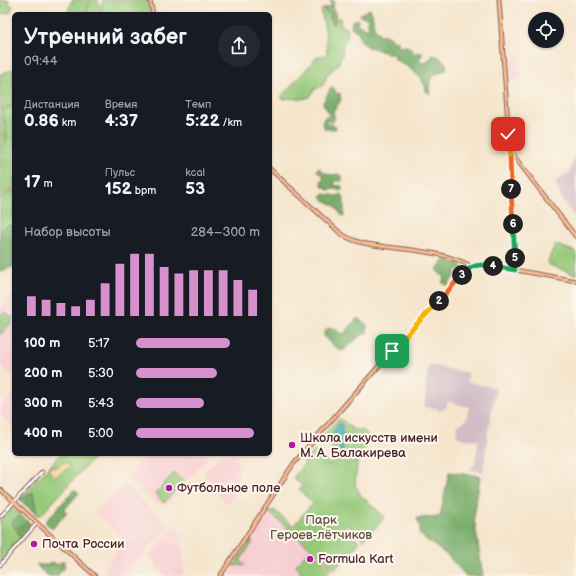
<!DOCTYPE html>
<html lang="ru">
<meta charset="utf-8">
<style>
body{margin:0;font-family:"Balsamiq Sans",sans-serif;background:#242831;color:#f1f3f6;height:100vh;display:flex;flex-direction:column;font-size:15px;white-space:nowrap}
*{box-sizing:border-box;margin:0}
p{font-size:13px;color:#9ea1a6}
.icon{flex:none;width:22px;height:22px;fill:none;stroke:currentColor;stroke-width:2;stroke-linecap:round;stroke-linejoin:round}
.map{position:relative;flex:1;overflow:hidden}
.panel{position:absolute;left:12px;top:12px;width:260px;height:444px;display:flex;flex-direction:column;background:#171b24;border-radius:6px;box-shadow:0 1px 3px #0004}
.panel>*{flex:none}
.tools{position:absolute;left:528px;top:12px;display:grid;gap:8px}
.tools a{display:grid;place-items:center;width:36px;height:36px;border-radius:50%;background:#171b24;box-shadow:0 1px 3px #0004;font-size:20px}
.pin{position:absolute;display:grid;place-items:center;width:34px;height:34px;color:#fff;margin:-17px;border-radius:8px;box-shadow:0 2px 6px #0006}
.km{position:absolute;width:20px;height:20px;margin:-10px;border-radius:50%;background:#222;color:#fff;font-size:11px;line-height:20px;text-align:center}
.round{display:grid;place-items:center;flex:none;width:42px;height:42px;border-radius:21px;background:#242831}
.headline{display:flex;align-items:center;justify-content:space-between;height:68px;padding:0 12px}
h1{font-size:22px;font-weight:700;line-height:30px}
.stats{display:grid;grid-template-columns:repeat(3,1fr);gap:6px;height:68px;padding:4px 12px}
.stats div{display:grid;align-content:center}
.stats b{font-size:17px;font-weight:700}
.stats small{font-size:11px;font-weight:400}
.stats p{font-size:11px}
.chart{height:112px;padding:8px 12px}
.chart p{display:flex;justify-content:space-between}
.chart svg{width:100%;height:72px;margin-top:4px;stroke:#d690ce;stroke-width:6}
ul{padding:0 12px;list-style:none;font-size:13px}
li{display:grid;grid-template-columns:64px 48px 1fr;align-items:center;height:30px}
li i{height:10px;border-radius:5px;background:#d690ce}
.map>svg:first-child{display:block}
.built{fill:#f7cfd2}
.industrial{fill:#d2bdc6}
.green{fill:#97c97a;stroke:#707452}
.forest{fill:#79ad6a;stroke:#62664a}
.sand{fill:#eeda9e;stroke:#9c7c64}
.water{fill:#3babb8;stroke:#426572}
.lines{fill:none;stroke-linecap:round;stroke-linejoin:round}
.minor-casing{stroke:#866463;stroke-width:4.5}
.major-casing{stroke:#866463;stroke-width:5}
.minor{stroke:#fff;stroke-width:2.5}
.major{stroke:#fbbb8d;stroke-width:3}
.split-1-casing{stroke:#fff;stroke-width:8}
.split-2-casing{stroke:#fff;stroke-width:8}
.split-3-casing{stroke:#fff;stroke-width:8}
.split-4-casing{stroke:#fff;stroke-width:8}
.split-5-casing{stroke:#fff;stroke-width:8}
.split-6-casing{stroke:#fff;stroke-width:8}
.split-7-casing{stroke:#fff;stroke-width:8}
.split-8-casing{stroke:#fff;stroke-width:8}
.split-9-casing{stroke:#fff;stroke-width:8}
.split-1{stroke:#f5b400;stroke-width:5}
.split-2{stroke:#f5b400;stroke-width:5}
.split-3{stroke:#f0652b;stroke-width:5}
.split-4{stroke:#22a559;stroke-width:5}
.split-5{stroke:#22a559;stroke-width:5}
.split-6{stroke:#22a559;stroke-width:5}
.split-7{stroke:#f0652b;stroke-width:5}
.split-8{stroke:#f0652b;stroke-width:5}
.split-9{stroke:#f5b400;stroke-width:5}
.poi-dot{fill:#b5179e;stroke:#fbf7ec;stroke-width:1.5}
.labels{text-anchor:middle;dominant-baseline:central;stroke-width:4;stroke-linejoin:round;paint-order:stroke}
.poi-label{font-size:13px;fill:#4a1f2b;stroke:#fbf7ec;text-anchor:start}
.park-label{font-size:13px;fill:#615243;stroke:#fbf7ec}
</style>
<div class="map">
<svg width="576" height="576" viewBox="0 0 576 576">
<rect width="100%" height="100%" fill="#fbf7ec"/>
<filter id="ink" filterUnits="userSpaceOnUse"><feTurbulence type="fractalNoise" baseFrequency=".025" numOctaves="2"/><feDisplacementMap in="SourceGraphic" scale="8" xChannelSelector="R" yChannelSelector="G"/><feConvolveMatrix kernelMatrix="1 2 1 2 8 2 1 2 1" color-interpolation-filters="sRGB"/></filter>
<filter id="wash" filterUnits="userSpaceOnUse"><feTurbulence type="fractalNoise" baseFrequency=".012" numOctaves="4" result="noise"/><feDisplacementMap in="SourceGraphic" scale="16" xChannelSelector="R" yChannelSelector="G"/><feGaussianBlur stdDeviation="0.9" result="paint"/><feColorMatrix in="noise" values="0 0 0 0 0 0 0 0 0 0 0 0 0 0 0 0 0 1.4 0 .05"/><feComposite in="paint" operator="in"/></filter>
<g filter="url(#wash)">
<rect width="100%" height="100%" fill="#f5e5cc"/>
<g class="built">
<path d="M507 55H520L521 80H509Z"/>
<path d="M14 294V377L0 364V308L11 295Z"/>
<path d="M14 393V427L0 415V408Z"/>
<path d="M147 454H207L209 456 167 504H156L126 477Z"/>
<path d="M221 454H234L237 456 239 491 228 503 208 485 210 480 203 474Z"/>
<path d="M124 484 169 526 123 576H108L103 571 106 568 105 567 123 543 121 542 123 539 95 513 110 496H113Z"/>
<path d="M267 510 335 569 329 576H224L240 550 247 543Z"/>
<path d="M174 527 182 534 184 573 182 576H166L156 567V562L149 555Z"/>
</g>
<g class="industrial">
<path d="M576 151V219L562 200 555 182 570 171Z"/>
<path d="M429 365 469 373 467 382 496 388 488 432 483 472 471 470 472 466H474L476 453 477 451 478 440 465 439 456 436 458 425 466 420 469 407 448 402 445 409 440 411H438V409L424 407 426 393 425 389Z"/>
</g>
<g class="green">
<path d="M0 0H9V4L13 6 10 13 0 14Z"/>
<path d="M72 0H90L84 14H67Z"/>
<path d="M91 0H98L101 14H86Z"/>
<path d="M103 0H148L151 14H103L101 6Z"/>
<path d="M324 8 325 12 332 15 329 17 334 25 336 19 340 17 341 26H344L347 29 348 38 344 42 342 49 343 53 337 66 328 74 323 85 314 90 310 97C301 101 292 97 283 99L281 97 318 56 327 55 326 35 321 10Z"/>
<path d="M14 69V104L0 109V74Z"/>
<path d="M14 105V189L0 194V151L5 145 7 138 6 126 3 112 6 108Z"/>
<path d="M3 109 6 141 0 149V110Z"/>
<path d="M14 191V227L12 226 0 232V196Z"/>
<path d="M555 244 576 252V275L547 264Z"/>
<path d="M5 312 13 318 11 323 0 335V315Z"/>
<path d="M339 419 342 420 354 430H363L372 439 358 456 355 484 361 496 385 517 364 540 347 524 344 528 360 542 335 569 270 513 274 510 293 526 313 503 299 490 302 485 293 478 304 464V462L314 451 316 452 328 463 327 464 328 465 337 456 334 450 322 437 335 422Z"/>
<path d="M61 454H90L94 457 41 515H37L19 499Z"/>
<path d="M174 473 183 481 164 503 155 494Z"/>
<path d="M12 507 33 526 0 563V520Z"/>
<path d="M251 540 253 542 240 561 245 565 233 566Z"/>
<path d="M309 550 331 568 324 576H306L295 566Z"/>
</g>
<g class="forest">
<path d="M332 0 334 1 333 9 336 15 333 25 332 19 330 18V16L332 15 325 11V8L332 6 330 2Z"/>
<path d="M370 9C376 19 369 25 381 35H385L399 43 396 47 408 46 412 50 413 53H423L419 60 422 63 427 62 433 55C439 56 444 60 447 66L446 70C431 76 428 77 430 94L426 91C426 78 405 64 394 59L395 54C383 55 377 47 367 47L359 38V33L351 27 352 21 357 19 358 22 356 24 368 29 369 23 366 24 368 19 366 17 360 16V14Z"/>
<path d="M333 87 337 94 340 93 341 100 333 112 335 119 331 123 329 120 326 124 334 125 337 128 334 129H325L322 123 324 118 330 115 323 103 326 97 328 94 330 88Z"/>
<path d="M320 168C324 174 332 176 338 174L342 176V181H335L334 185 342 186V190L339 191 336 189 328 190 326 187H323L321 181 324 179 322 174 318 172 317 169Z"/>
<path d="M324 194 338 196 341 194 342 195 344 198V216H342L335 206 323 199 321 196Z"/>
<path d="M8 225 14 227V266L3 271 0 274V232L4 227Z"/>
<path d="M444 261 460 263 463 269 455 271 456 274 447 286 442 282 445 277 440 274 437 269Z"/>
<path d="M357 318 367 325V332L359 337 343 351 337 349 324 336V333L328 328H334L341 334 345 333Z"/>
<path d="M449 472 480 476 474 518 483 576H466L448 556 419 534 420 527 417 518 440 517Z"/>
<path d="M75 489 79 493 64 510 67 513 52 529 45 522Z"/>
<path d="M33 492 37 515 20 500Z"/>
<path d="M21 515 28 522 16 530 11 522Z"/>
<path d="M30 523 33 526 21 539 17 532Z"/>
<path d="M65 561 60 568 64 564 66 566 57 576H48L36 565H48L53 562 57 565 61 562Z"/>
</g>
<path class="sand" d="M65 462H67L70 467 55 477 48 470 53 465 54 468Z"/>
<path class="water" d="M339 423 342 424 343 428 341 431 345 435 344 438 346 442 344 443 342 455 339 452 340 449 337 440 332 441 328 437 333 436V432Z"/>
</g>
<g filter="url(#ink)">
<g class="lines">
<g class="minor-casing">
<g id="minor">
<path d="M0 517 42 472"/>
<path d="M0 565 37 523"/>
</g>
</g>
<g class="major-casing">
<g id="major">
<path d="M150 0 153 14"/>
<path d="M499 0 510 151 515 270"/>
<path d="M510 151 576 237"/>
<path d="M270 169 339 232C355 244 369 244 388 247 414 250 449 253 472 267"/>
<path d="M0 489 95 576"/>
<path d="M220 576 294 463 392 351 469 269 476 265 482 264 576 281"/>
</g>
</g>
<use href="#minor" class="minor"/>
<use href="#major" class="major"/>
</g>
</g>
<g class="lines" filter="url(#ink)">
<g class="split-1-casing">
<path id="split-1" d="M392 351 415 326"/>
</g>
<g class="split-2-casing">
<path id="split-2" d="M415 326 439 301"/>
</g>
<g class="split-3-casing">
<path id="split-3" d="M439 301 462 275"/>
</g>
<g class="split-4-casing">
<path id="split-4" d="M462 275C473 264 478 264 493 266"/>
</g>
<g class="split-5-casing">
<path id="split-5" d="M493 266 515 270V258"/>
</g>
<g class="split-6-casing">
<path id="split-6" d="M513 224 515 258"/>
</g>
<g class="split-7-casing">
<path id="split-7" d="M511 189 513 224"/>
</g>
<g class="split-8-casing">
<path id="split-8" d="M510 155 511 189"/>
</g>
<g class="split-9-casing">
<path id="split-9" d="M508 134 510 155"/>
</g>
<use href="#split-1" class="split-1"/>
<use href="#split-2" class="split-2"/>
<use href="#split-3" class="split-3"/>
<use href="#split-4" class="split-4"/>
<use href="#split-5" class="split-5"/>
<use href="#split-6" class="split-6"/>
<use href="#split-7" class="split-7"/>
<use href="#split-8" class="split-8"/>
<use href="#split-9" class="split-9"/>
</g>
<g class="poi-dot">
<circle cx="292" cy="445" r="4"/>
<circle cx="169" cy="488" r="4"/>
<circle cx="34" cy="544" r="4"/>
<circle cx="310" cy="559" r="4"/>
</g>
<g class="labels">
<g class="poi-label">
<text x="300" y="438">Школа искусств имени<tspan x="300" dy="15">М. А. Балакирева</tspan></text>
<text x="177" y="488">Футбольное поле</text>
<text x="42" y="544">Почта России</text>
<text x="318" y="559">Formula Kart</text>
</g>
<g class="park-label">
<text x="321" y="520">Парк<tspan x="321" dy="15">Героев-лётчиков</tspan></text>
</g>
</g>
</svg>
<div class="tools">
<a><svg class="icon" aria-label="locate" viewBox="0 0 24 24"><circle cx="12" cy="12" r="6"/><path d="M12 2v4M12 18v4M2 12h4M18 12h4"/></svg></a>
</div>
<div class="pin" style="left:392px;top:351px;background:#1e9e55"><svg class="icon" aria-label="arrive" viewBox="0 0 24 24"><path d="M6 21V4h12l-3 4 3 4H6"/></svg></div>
<div class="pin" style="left:508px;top:134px;background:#d93025"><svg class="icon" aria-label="check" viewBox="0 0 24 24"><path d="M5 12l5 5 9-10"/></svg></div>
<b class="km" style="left:439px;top:301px">2</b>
<b class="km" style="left:462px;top:275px">3</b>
<b class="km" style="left:493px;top:266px">4</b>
<b class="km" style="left:515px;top:258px">5</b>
<b class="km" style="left:513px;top:224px">6</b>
<b class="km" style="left:511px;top:189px">7</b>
<section class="panel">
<div class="headline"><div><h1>Утренний забег</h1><p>09:44</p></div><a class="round"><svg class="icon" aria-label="share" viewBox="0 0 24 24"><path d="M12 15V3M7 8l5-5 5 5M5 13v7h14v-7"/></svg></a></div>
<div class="stats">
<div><p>Дистанция</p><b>0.86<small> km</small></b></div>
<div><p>Время</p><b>4:37</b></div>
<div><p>Темп</p><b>5:22<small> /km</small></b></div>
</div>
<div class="stats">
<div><b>17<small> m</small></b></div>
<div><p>Пульс</p><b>152<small> bpm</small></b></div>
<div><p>kcal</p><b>53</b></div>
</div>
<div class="chart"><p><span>Набор высоты</span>284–300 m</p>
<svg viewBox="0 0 160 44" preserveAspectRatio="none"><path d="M5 44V32M15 44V34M25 44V36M35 44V38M45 44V34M55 44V24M65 44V12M75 44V6M85 44V6M95 44V14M105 44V18M115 44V16M125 44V16M135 44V16M145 44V22M155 44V28"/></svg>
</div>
<ul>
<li><b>100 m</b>5:17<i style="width:76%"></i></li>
<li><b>200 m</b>5:30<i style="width:65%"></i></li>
<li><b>300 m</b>5:43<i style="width:55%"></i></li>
<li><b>400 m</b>5:00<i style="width:95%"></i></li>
</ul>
</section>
</div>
